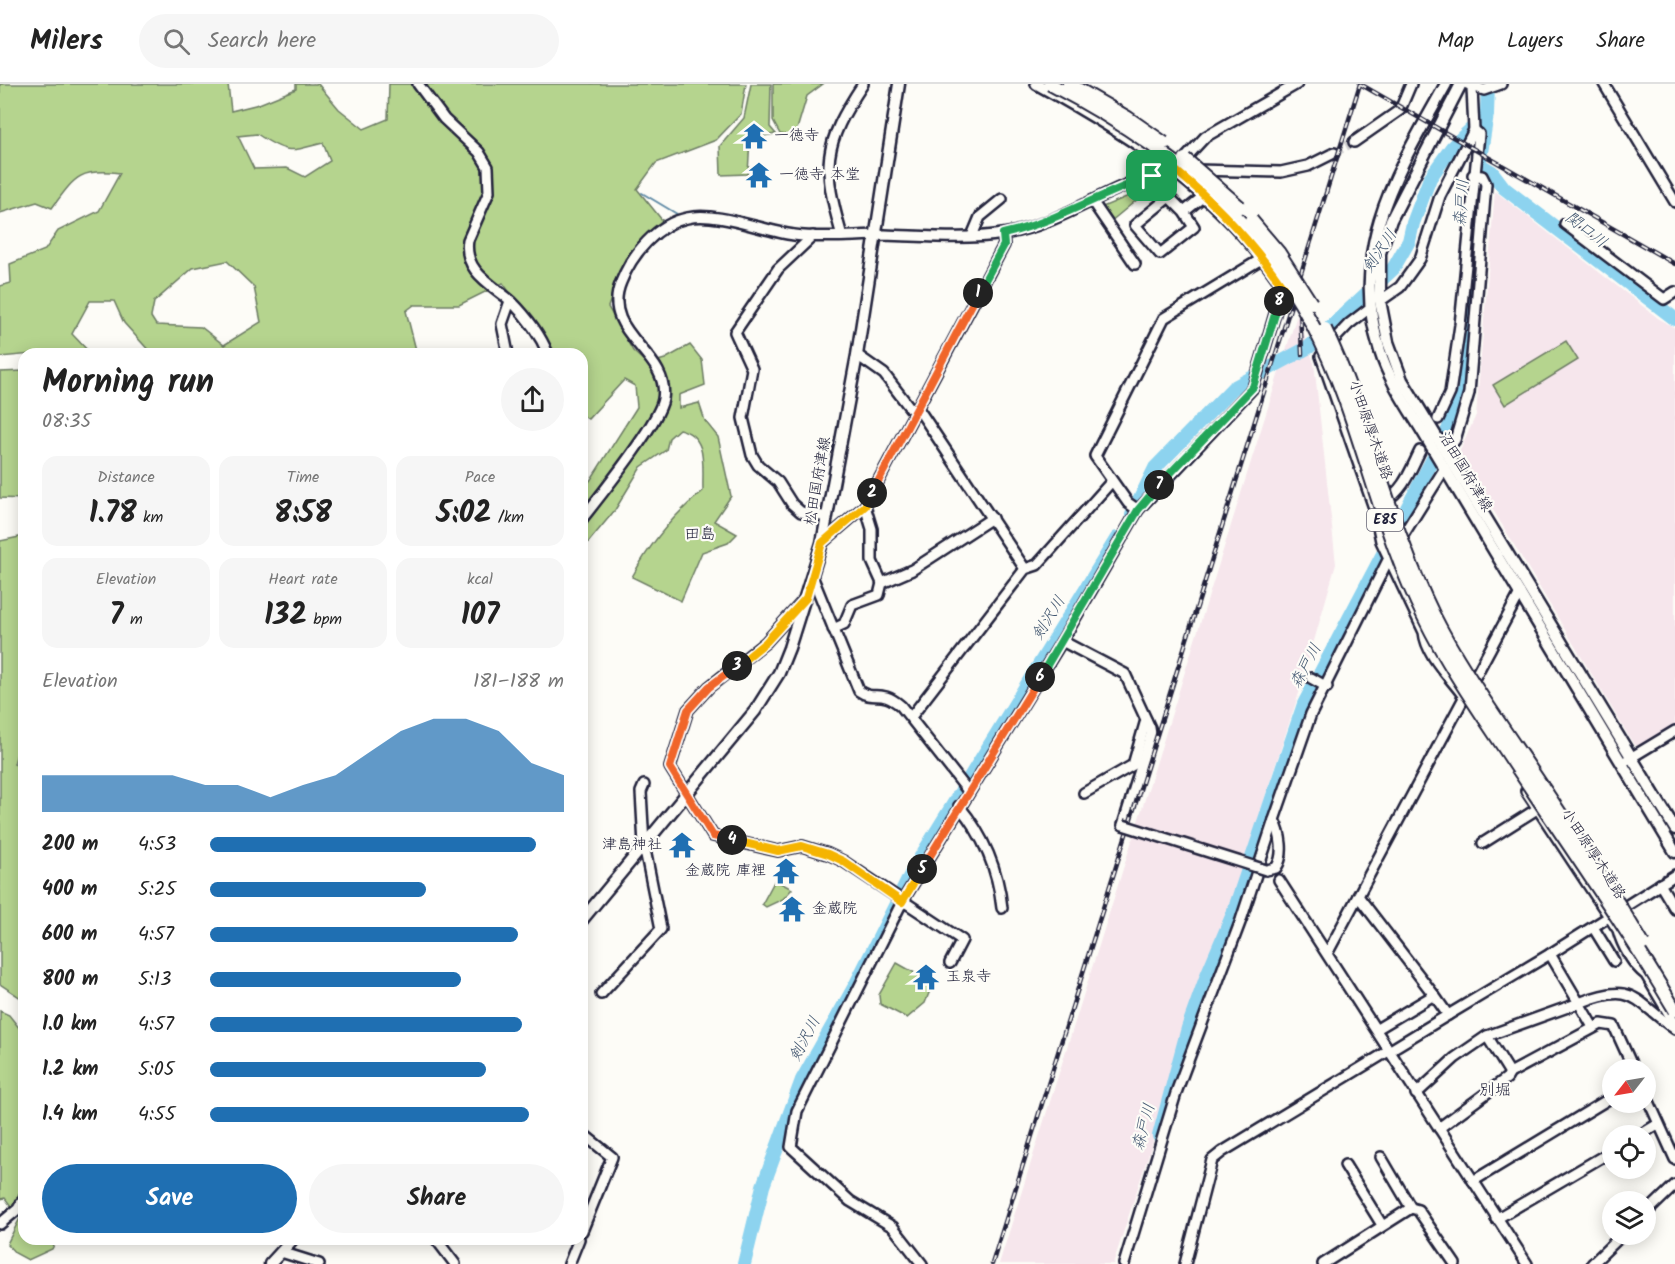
<!DOCTYPE html>
<meta charset="utf-8">
<style>
body{margin:0;font-family:Kalam,"Klee One",sans-serif;background:#f6f6f6;color:#222;height:100vh;display:flex;flex-direction:column;font-size:22px;white-space:nowrap}
*{box-sizing:border-box;margin:0}
p{font-size:20px;color:#767676}
.icon{flex:none;width:33px;height:33px;fill:none;stroke:currentColor;stroke-width:2;stroke-linecap:round;stroke-linejoin:round}
.map{position:relative;flex:1;overflow:hidden}
.details{position:absolute;left:18px;top:264px;width:570px;height:897px;display:flex;flex-direction:column;background:#fff;border-radius:18px;box-shadow:0 3px 15px #0003}
.details>*{flex:none}
.needle{width:39px;rotate:239deg}
.fabs{position:absolute;left:1602px;top:975px;display:grid;gap:12px}
.fabs a{display:grid;place-items:center;width:54px;height:54px;border-radius:50%;background:#fff;box-shadow:0 3px 15px #0003;font-size:30px}
.pin{position:absolute;display:grid;place-items:center;width:51px;height:51px;color:#fff;margin:-26px;border-radius:12px;box-shadow:0 3px 9px #0006}
.km{position:absolute;width:30px;height:30px;margin:-15px;border-radius:50%;background:#222;color:#fff;font-size:16px;line-height:30px;text-align:center}
.round{display:grid;place-items:center;flex:none;width:63px;height:63px;border-radius:32px;background:#f6f6f6}
.headline{display:flex;align-items:center;justify-content:space-between;height:102px;padding:0 24px}
h1{font-size:33px;font-weight:600;line-height:45px}
.metrics{display:grid;grid-template-columns:repeat(3,1fr);gap:9px;height:102px;padding:6px 24px}
.metrics div{display:grid;align-content:center;border-radius:15px;background:#f6f6f6;text-align:center}
.metrics b{font-size:30px;font-weight:600}
.metrics small{font-size:16px;font-weight:400}
.metrics p{font-size:16px}
.chart{height:168px;padding:12px 24px}
.chart p{display:flex;justify-content:space-between}
.chart svg{width:100%;height:108px;margin-top:6px;fill:#1f6fb2;opacity:.7}
.action{display:flex;gap:12px;margin-top:auto;padding:12px 24px}
.action a{flex:1;height:69px;border-radius:36px;background:#1f6fb2;color:#fff;font-size:24px;font-weight:600;line-height:69px;text-align:center}
.action a+a{background:#f6f6f6;color:#222}
ul{padding:0 24px;list-style:none;font-size:20px}
li{display:grid;grid-template-columns:96px 72px 1fr;align-items:center;height:45px}
li i{height:15px;border-radius:8px;background:#1f6fb2}
header{display:flex;align-items:center;gap:36px;box-sizing:border-box;height:84px;padding:0 30px;background:#fff;border-bottom:2px solid #e0e0e0}
header strong{font-size:28px}
nav{display:flex;gap:33px;margin-inline-start:auto;font-size:21px}
.search{width:420px;height:54px;background:#f6f6f6;display:flex;align-items:center;gap:15px;box-sizing:border-box;padding:0 21px;border-radius:33px;color:#767676;font-size:22px}
.map>svg:first-child{display:block}
.built{fill:#f6e6ec}
.green{fill:#b5d48e;stroke:#6c7b64;stroke-width:1.5;fill-rule:evenodd}
.lines{fill:none;stroke-linecap:round;stroke-linejoin:round}
.stream{stroke:#628ca7;stroke-width:2}
.river{stroke:#8dd3ef;stroke-width:14}
.minor-tunnel{stroke:#d1d0d1;stroke-width:9;stroke-dasharray:9 4.5;stroke-linecap:butt}
.minor-casing{stroke:#22223b;stroke-width:14}
.major-casing{stroke:#22223b;stroke-width:15}
.minor{stroke:#fdfcf7;stroke-width:9}
.major{stroke:#fdfcf7;stroke-width:10}
.rail-casing{stroke:#22223b;stroke-width:4.5}
.rail{stroke:#fdfcf7;stroke-width:2;stroke-dasharray:7;stroke-linecap:butt}
.minor-bridge-casing{stroke:#22223b;stroke-width:14;stroke-linecap:butt}
.highway-bridge-casing{stroke:#22223b;stroke-width:16;stroke-linecap:butt}
.minor-bridge{stroke:#fdfcf7;stroke-width:9}
.highway-bridge{stroke:#fdfcf7;stroke-width:12}
.split-1-casing{stroke:#fff;stroke-width:12}
.split-2-casing{stroke:#fff;stroke-width:12}
.split-3-casing{stroke:#fff;stroke-width:12}
.split-4-casing{stroke:#fff;stroke-width:12}
.split-5-casing{stroke:#fff;stroke-width:12}
.split-6-casing{stroke:#fff;stroke-width:12}
.split-7-casing{stroke:#fff;stroke-width:12}
.split-8-casing{stroke:#fff;stroke-width:12}
.split-9-casing{stroke:#fff;stroke-width:12}
.split-1{stroke:#22a559;stroke-width:8}
.split-2{stroke:#f0652b;stroke-width:8}
.split-3{stroke:#f5b400;stroke-width:8}
.split-4{stroke:#f0652b;stroke-width:8}
.split-5{stroke:#f5b400;stroke-width:8}
.split-6{stroke:#f0652b;stroke-width:8}
.split-7{stroke:#22a559;stroke-width:8}
.split-8{stroke:#22a559;stroke-width:8}
.split-9{stroke:#f5b400;stroke-width:8}
.labels{text-anchor:middle;dominant-baseline:central;stroke-width:4.5;stroke-linejoin:round;paint-order:stroke}
.shield{fill:#fdfcf7;stroke:#646373;stroke-width:1.5}
.shield-label{font-size:14px;font-weight:bold;fill:#22223b}
.poi-label{font-size:15px;fill:#22223b;stroke:#fdfcf7;text-anchor:start}
.street-label{font-size:15px;fill:#22223b;stroke:#fdfcf7}
.water-label{font-size:16px;font-style:italic;fill:#425771;stroke:#fdfcf7}
.neighbourhood-label{font-size:16px;fill:#22223b;stroke:#fdfcf7}
</style>
<header>
<strong>Milers</strong>
<div class="search"><svg class="icon" aria-label="search" viewBox="0 0 24 24"><circle cx="10" cy="10" r="6"/><path d="M15 15l6 6"/></svg>Search here</div>
<nav><a>Map</a><a>Layers</a><a>Share</a></nav>
</header>
<div class="map">
<svg width="1675" height="1180" viewBox="0 0 1675 1180">
<rect width="100%" height="100%" fill="#fdfcf7"/>
<filter id="ink" filterUnits="userSpaceOnUse"><feTurbulence type="fractalNoise" baseFrequency=".0167" numOctaves="2"/><feDisplacementMap in="SourceGraphic" scale="12" xChannelSelector="R" yChannelSelector="G"/><feConvolveMatrix kernelMatrix="1 2 1 2 8 2 1 2 1" color-interpolation-filters="sRGB"/></filter>
<g filter="url(#ink)">
<g class="built">
<path d="M1495 107 1658 234 1675 244V640L1640 662 1634 661 1459 369 1476 331Z"/>
<path d="M1297 231 1314 279 1336 480 1300 606 1113 1180H999Z"/>
</g>
<g class="green">
<path d="M0 0H228L231 27 259 20 296 5V0H318L339 25 364 45 388 35 389 0H746L741 30 716 56 656 79 637 105 662 136 625 175 608 223 633 267 647 280 665 275 690 261 702 276 705 301 679 311V324L699 319 705 337 718 353 731 412 714 437 737 450 728 459 702 468 681 517 632 493C650 460 673 431 703 407 702 382 709 352 679 345L669 354 666 366 641 383 615 426 582 466V400L590 397 637 323 635 302 624 296 588 335 582 331V270H554L503 199 459 221H414L406 227 417 270H152L124 239 114 217H90L72 250 91 270 55 268 0 273V202L11 199 10 180 45 166 58 147 99 127 120 89C79 84 75 93 52 124L37 118 0 129ZM257 50C287 70 289 68 323 59L330 77 305 93 287 84 254 85 238 52ZM227 177 254 203 261 238 224 261 201 243 156 241 151 233 154 218 193 184Z"/>
<path d="M751 0H771L770 43 776 50 750 54 748 90 721 91 720 62 744 34Z"/>
<path d="M773 0H823L807 12 795 52 780 50 773 37Z"/>
<path d="M1143 106 1145 109 1110 138 1100 124Z"/>
<path d="M1566 257 1578 276 1505 321 1493 301Z"/>
<path d="M24 287V415L0 414V288Z"/>
<path d="M24 452V645L14 680 24 684V916L0 900V457Z"/>
<path d="M775 796 792 805 783 815 766 823 762 820Z"/>
<path d="M897 879 933 899 925 919 907 934 880 920 879 911Z"/>
<path d="M0 927 9 931 24 950V1155H57L52 1165 28 1176 15 1169 7 1160 20 1134 5 1114 0 1115Z"/>
</g>
<g class="lines">
<path class="stream" d="M642 109 677 130"/>
<g class="river">
<path d="M1480 75 1487 30 1488 0"/>
<path d="M1479 80 1492 88 1504 104 1675 235"/>
<path d="M1132 431 1155 384 1233 304 1309 263 1393 185 1409 157 1413 139 1430 94 1452 63 1487 30"/>
<path d="M1159 1052 1188 944 1207 891 1233 830 1304 620 1447 348 1465 306 1477 106"/>
<path d="M744 1180 763 1102 802 996 856 900 914 784 1117 454"/>
</g>
<path class="minor-tunnel" d="M1334 69 1354 58"/>
<g class="minor-casing">
<g id="minor">
<path d="M418 0 444 35 479 68 488 83 489 108 468 156C463 187 491 200 511 217 526 232 540 250 548 270"/>
<path d="M1467 0 1484 6 1501 0"/>
<path d="M1604 0 1675 118"/>
<path d="M1354 58 1400 26 1411 0"/>
<path d="M1181 79 1205 53 1297 0"/>
<path d="M1196 86 1281 88 1308 82 1334 69"/>
<path d="M1092 117 1135 180"/>
<path d="M1184 128 1169 113 1135 141 1160 170 1194 143 1184 128 1205 111"/>
<path d="M1565 140 1664 215 1675 208"/>
<path d="M813 152 778 185 735 248 752 285 743 334 752 371 758 381 778 398 792 420 801 428 827 433"/>
<path d="M842 152C822 82 822 62 863 0"/>
<path d="M972 152 980 133 1002 115"/>
<path d="M1380 217 1400 203 1420 175 1440 112 1474 46 1472 4"/>
<path d="M1329 261 1349 240 1371 223"/>
<path d="M508 270 502 240 510 217"/>
<path d="M857 271 884 290 910 324 919 326 1025 485"/>
<path d="M1321 272 1374 424 1381 457 1424 548C1426 571 1449 592 1462 610"/>
<path d="M1438 335 1450 309 1460 241 1479 50 1474 46"/>
<path d="M1446 367 1455 356 1469 309 1486 100 1482 92 1473 91"/>
<path d="M1384 418C1404 406 1410 387 1420 367"/>
<path d="M865 422 872 445V477L882 499"/>
<path d="M1138 426 1128 419 1095 372 1164 234 1263 174"/>
<path d="M582 435C600 412 659 339 663 315 671 269 599 250 621 198 632 170 657 140 687 134 717 127 763 147 794 151 824 155 855 151 885 151 923 152 965 156 1003 150 1065 141 1114 95 1177 86"/>
<path d="M1400 456 1445 384"/>
<path d="M822 459 865 422 1004 161 1003 150"/>
<path d="M812 492 859 607C875 618 880 604 901 622L968 707"/>
<path d="M804 516 766 558 709 603 688 626 670 683 713 752 778 767 802 762 828 770 843 777 962 856 950 879"/>
<path d="M833 545 844 540 852 521 879 511 882 499 912 486 992 434"/>
<path d="M1062 557 1125 590 1150 644 1151 650 1123 741"/>
<path d="M1311 594 1327 603"/>
<path d="M911 633 1025 485 1037 481 1112 397"/>
<path d="M1622 679 1675 647"/>
<path d="M1526 707 1618 846C1622 862 1633 881 1646 891L1675 940"/>
<path d="M1084 709 1133 681 1146 636"/>
<path d="M959 722C984 752 998 786 1002 824"/>
<path d="M1483 759 1537 725"/>
<path d="M1266 786 1276 784C1285 771 1281 749 1274 736L1311 630 1391 470"/>
<path d="M1279 796 1527 1180"/>
<path d="M1660 800 1675 825"/>
<path d="M1358 812 1434 911"/>
<path d="M1593 843 1614 877"/>
<path d="M1328 868 1520 509"/>
<path d="M1550 870 1675 791"/>
<path d="M601 910 661 845 644 761 641 708 644 701"/>
<path d="M1593 943 1579 919C1635 897 1633 916 1675 945"/>
<path d="M1377 945 1434 911 1448 931 1550 870 1579 919 1487 952 1510 989"/>
<path d="M1416 1010 1455 974 1487 952"/>
<path d="M1646 1011 1675 1075"/>
<path d="M1439 1044 1507 994 1510 989 1601 940 1614 942 1634 986"/>
<path d="M582 1049 612 1073 582 1147"/>
<path d="M1638 1052 1658 1040"/>
<path d="M1381 1073 1411 1124"/>
<path d="M1345 1081 1382 1141"/>
<path d="M1473 1097 1612 1013"/>
<path d="M1646 1129 1675 1101"/>
<path d="M1496 1135 1612 1067"/>
<path d="M0 1140 18 1125 24 1114"/>
<path d="M436 1155 455 1180"/>
<path d="M281 1168 319 1180"/>
<path d="M569 1180 579 1155"/>
<path d="M922 1180 893 1143 850 1117 791 1063 797 1027 902 818 1062 557 1138 426 1253 304 1283 203C1217 107 1136 55 1036 0"/>
<path d="M1124 1180 1177 1006 1241 836 1274 736"/>
<path d="M1185 1180 1212 1076 1222 1068 1448 931"/>
<path d="M1323 1180 1411 1124 1418 1126 1455 1180"/>
<path d="M1592 1180 1623 1150"/>
</g>
</g>
<g class="major-casing">
<g id="major">
<path d="M1446 0C1398 86 1347 164 1380 267 1390 300 1413 330 1430 360L1675 768"/>
<path d="M1461 0 1391 136 1380 169V217L1388 258 1402 296 1675 745"/>
<path d="M582 836 755 627 779 589 789 564 822 459 857 271 899 0"/>
<path d="M270 1180 293 1155"/>
</g>
</g>
<use href="#minor" class="minor"/>
<use href="#major" class="major"/>
<g class="rail-casing">
<g id="rail">
<path d="M1360 0 1675 180"/>
<path d="M1302 270 1300 225 1303 201"/>
<path d="M992 1180 1360 0"/>
</g>
</g>
<use href="#rail" class="rail"/>
<g class="minor-bridge-casing">
<path id="minor-bridge" d="M1123 741 1266 786"/>
</g>
<g class="highway-bridge-casing">
<g id="highway-bridge">
<path d="M1050 0C1192 74 1289 159 1344 313 1371 387 1389 464 1425 535 1449 584 1482 630 1512 676 1567 759 1625 841 1675 926"/>
<path d="M1069 0 1128 34 1164 59"/>
<path d="M1185 75 1240 123"/>
<path d="M1251 136 1279 169 1311 219"/>
<path d="M1325 245C1369 337 1388 439 1433 530 1456 576 1486 619 1515 662 1559 727 1603 793 1643 860"/>
</g>
</g>
<use href="#minor-bridge" class="minor-bridge"/>
<use href="#highway-bridge" class="highway-bridge"/>
</g>
</g>
<g class="lines" filter="url(#ink)">
<g class="split-1-casing">
<path id="split-1" d="M978 209 1004 161 1003 150C1056 138 1101 109 1152 92"/>
</g>
<g class="split-2-casing">
<path id="split-2" d="M872 409 978 209"/>
</g>
<g class="split-3-casing">
<path id="split-3" d="M737 582 766 558 806 514 822 459 865 422 872 409"/>
</g>
<g class="split-4-casing">
<path id="split-4" d="M732 756 713 752 670 683 688 626 709 603 737 582"/>
</g>
<g class="split-5-casing">
<path id="split-5" d="M732 756 778 767 802 762 828 770 843 777 902 818 922 785"/>
</g>
<g class="split-6-casing">
<path id="split-6" d="M922 785 1040 593"/>
</g>
<g class="split-7-casing">
<path id="split-7" d="M1040 593 1138 426 1159 401"/>
</g>
<g class="split-8-casing">
<path id="split-8" d="M1159 401 1253 303 1279 217"/>
</g>
<g class="split-9-casing">
<path id="split-9" d="M1152 92 1175 86C1217 120 1252 158 1283 203L1279 217"/>
</g>
<use href="#split-1" class="split-1"/>
<use href="#split-2" class="split-2"/>
<use href="#split-3" class="split-3"/>
<use href="#split-4" class="split-4"/>
<use href="#split-5" class="split-5"/>
<use href="#split-6" class="split-6"/>
<use href="#split-7" class="split-7"/>
<use href="#split-8" class="split-8"/>
<use href="#split-9" class="split-9"/>
</g>
<defs>
<g id="temple-bare" transform="scale(2.07)"><path d="M0-6L5-2H3V0L6.5 2.5H4V6H1.5V3h-3V6H-4V2.5H-6.5L-3 0V-2H-5Z" fill="#1f6fb2" stroke="#fdfcf7" stroke-width="2.5" paint-order="stroke"/></g>
</defs>
<g fill-rule="evenodd">
<use href="#temple-bare" x="754" y="52"/>
<use href="#temple-bare" x="759" y="91"/>
<use href="#temple-bare" x="682" y="761"/>
<use href="#temple-bare" x="786" y="787"/>
<use href="#temple-bare" x="792" y="825"/>
<use href="#temple-bare" x="926" y="893"/>
</g>
<g class="labels">
<rect class="shield" x="1367" y="425" width="36" height="22" rx="4.5"/>
<g class="shield-label">
<text x="1385" y="436">E85</text>
</g>
<g class="poi-label">
<text x="774" y="52">一徳寺</text>
<text x="779" y="91">一徳寺 本堂</text>
<text x="662" y="761" text-anchor="end">津島神社</text>
<text x="766" y="787" text-anchor="end">金蔵院 庫裡</text>
<text x="812" y="825">金蔵院</text>
<text x="946" y="893">玉泉寺</text>
</g>
<g class="street-label">
<text transform="translate(1370 346) rotate(71)">小田原厚木道路</text>
<text transform="translate(1465 388) rotate(59)">沼田国府津線</text>
<text transform="translate(818 397) rotate(-80)">松田国府津線</text>
<text transform="translate(1593 770) rotate(57)">小田原厚木道路</text>
</g>
<g class="water-label">
<text transform="translate(1462 119) rotate(-86)">森戸川</text>
<text transform="translate(1586 146) rotate(38)">関口川</text>
<text transform="translate(1380 167) rotate(-56)">剣沢川</text>
<text transform="translate(1049 534) rotate(-58)">剣沢川</text>
<text transform="translate(1306 582) rotate(-62)">森戸川</text>
<text transform="translate(805 955) rotate(-62)">剣沢川</text>
<text transform="translate(1144 1043) rotate(-75)">森戸川</text>
</g>
<g class="neighbourhood-label">
<text x="700" y="450">田島</text>
<text x="1495" y="1006">別堀</text>
</g>
</g>
</svg>
<div class="fabs">
<a><svg class="needle" viewBox="-14 -14 28 28"><path d="M0-13l5 13h-10z" fill="#e53935"/><path d="M0 13l5-13h-10z" fill="#767676"/></svg></a>
<a><svg class="icon" aria-label="locate" viewBox="0 0 24 24"><circle cx="12" cy="12" r="6"/><path d="M12 2v4M12 18v4M2 12h4M18 12h4"/></svg></a>
<a><svg class="icon" aria-label="layers" viewBox="0 0 24 24"><path d="M12 4l9 5-9 5-9-5zM3 14l9 5 9-5"/></svg></a>
</div>
<div class="pin" style="left:1152px;top:92px;background:#1e9e55"><svg class="icon" aria-label="arrive" viewBox="0 0 24 24"><path d="M6 21V4h12l-3 4 3 4H6"/></svg></div>
<b class="km" style="left:978px;top:209px">1</b>
<b class="km" style="left:872px;top:409px">2</b>
<b class="km" style="left:737px;top:582px">3</b>
<b class="km" style="left:732px;top:756px">4</b>
<b class="km" style="left:922px;top:785px">5</b>
<b class="km" style="left:1040px;top:593px">6</b>
<b class="km" style="left:1159px;top:401px">7</b>
<b class="km" style="left:1279px;top:217px">8</b>
<section class="details">
<div class="headline"><div><h1>Morning run</h1><p>08:35</p></div><a class="round"><svg class="icon" aria-label="share" viewBox="0 0 24 24"><path d="M12 15V3M7 8l5-5 5 5M5 13v7h14v-7"/></svg></a></div>
<div class="metrics">
<div><p>Distance</p><b>1.78<small> km</small></b></div>
<div><p>Time</p><b>8:58</b></div>
<div><p>Pace</p><b>5:02<small> /km</small></b></div>
</div>
<div class="metrics">
<div><p>Elevation</p><b>7<small> m</small></b></div>
<div><p>Heart rate</p><b>132<small> bpm</small></b></div>
<div><p>kcal</p><b>107</b></div>
</div>
<div class="chart"><p><span>Elevation</span>181–188 m</p>
<svg viewBox="0 0 160 44" preserveAspectRatio="none"><path d="M0 44V29L10 29L20 29L30 29L40 29L50 33L60 33L70 38L80 33L90 29L100 20L110 11L120 6L130 6L140 11L150 24L160 29V44z"/></svg>
</div>
<ul>
<li><b>200 m</b>4:53<i style="width:92%"></i></li>
<li><b>400 m</b>5:25<i style="width:61%"></i></li>
<li><b>600 m</b>4:57<i style="width:87%"></i></li>
<li><b>800 m</b>5:13<i style="width:71%"></i></li>
<li><b>1.0 km</b>4:57<i style="width:88%"></i></li>
<li><b>1.2 km</b>5:05<i style="width:78%"></i></li>
<li><b>1.4 km</b>4:55<i style="width:90%"></i></li>
</ul>
<div class="action"><a>Save</a><a>Share</a></div>
</section>
</div>
